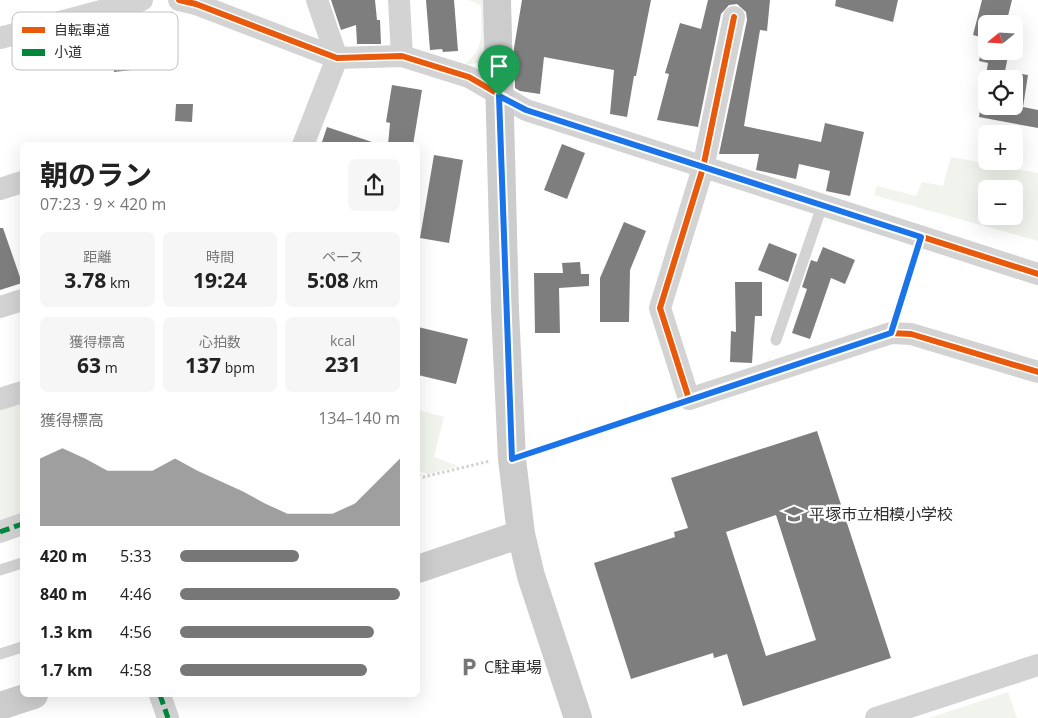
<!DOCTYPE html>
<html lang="ja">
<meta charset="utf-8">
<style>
body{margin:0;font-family:"Open Sans","Noto Sans JP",sans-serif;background:#f6f6f6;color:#222;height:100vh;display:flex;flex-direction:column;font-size:19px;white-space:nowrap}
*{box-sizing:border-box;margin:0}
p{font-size:16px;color:#767676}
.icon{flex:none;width:28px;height:28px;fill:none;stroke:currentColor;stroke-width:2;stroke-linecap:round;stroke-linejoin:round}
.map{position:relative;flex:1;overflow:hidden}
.panel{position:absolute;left:20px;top:142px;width:400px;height:555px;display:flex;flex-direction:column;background:#fff;border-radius:8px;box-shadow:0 5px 20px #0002}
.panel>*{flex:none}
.needle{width:32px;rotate:252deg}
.tools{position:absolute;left:978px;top:15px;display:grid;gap:10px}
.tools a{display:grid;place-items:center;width:45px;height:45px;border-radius:8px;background:#fff;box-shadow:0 5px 20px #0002;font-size:25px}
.pin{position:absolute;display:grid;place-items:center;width:42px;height:42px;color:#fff;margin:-51px -21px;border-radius:50% 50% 50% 0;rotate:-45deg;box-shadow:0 0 5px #0007}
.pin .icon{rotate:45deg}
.round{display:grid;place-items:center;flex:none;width:52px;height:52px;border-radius:8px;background:#f6f6f6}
.headline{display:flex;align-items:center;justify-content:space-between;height:85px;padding:0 20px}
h1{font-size:28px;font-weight:700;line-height:38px}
.stats{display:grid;grid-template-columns:repeat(3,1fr);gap:8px;height:85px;padding:5px 20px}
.stats div{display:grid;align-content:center;border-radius:8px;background:#f6f6f6;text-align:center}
.stats b{font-size:21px;font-weight:700}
.stats small{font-size:14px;font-weight:400}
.stats p{font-size:14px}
.chart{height:140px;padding:10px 20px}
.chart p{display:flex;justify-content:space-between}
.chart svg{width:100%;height:90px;margin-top:5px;fill:#777;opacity:.7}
ul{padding:0 20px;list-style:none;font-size:16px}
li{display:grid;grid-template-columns:80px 60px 1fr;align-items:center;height:38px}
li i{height:12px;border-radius:6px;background:#777}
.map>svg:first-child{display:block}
.green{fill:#f0f4ec;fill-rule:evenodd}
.building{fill:#7e7e7e;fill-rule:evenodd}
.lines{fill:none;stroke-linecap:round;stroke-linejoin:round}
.path{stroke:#d3d3d3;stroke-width:3;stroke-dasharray:2.5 2.5;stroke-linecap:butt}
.lane{stroke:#d3d3d3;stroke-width:11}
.street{stroke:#d3d3d3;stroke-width:22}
.secondary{stroke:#ccc;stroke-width:28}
.quiet{stroke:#00873e;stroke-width:5;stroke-dasharray:10 5;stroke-linecap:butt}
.cycleway-casing{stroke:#fff;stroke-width:9}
.cycleway{stroke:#e8590c;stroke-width:6}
.route-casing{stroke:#fff;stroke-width:10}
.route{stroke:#1a73e8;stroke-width:6}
.labels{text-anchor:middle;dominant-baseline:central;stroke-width:5;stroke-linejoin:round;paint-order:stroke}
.poi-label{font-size:16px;fill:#2e2e2e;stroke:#fff;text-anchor:start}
.key{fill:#fff;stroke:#c0c0c0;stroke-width:1}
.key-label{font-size:14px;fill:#2e2e2e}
</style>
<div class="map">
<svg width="1038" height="718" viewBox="0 0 1038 718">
<rect width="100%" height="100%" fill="#fff"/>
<g class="green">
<path d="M469 0H485L487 50 478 63 464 65C486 47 481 34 481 7L478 4Z"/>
<path d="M951 157 1038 173V241L874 195 877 186 916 196 922 182 943 186ZM986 189H1014V216H986Z"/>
<path d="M22 399V514L0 521V407Z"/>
<path d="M418 410 444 417 434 457 458 466 429 474 418 471Z"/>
<path d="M1008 692 1017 718H929Z"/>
</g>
<g class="building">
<path d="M331 0H375L377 20H380L381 44H357L356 25 341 30Z"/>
<path d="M426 0H454L458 51 443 52 442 49 430 50Z"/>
<path d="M522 0H651L636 76H634L627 117 610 114 614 70 544 57 540 94 520 91 515 88 514 48Z"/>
<path d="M708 0H770L767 31 760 30 744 126 821 142 825 123 864 132 850 196 826 191 830 171 799 164 796 179 756 170 759 154H719L747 20 746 12 737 4 729 5 721 14 698 127 657 120 669 74 665 73 680 23 701 29Z"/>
<path d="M836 0H898L893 22 835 6Z"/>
<path d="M982 0H1012L1006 24H986V51H1009L1005 71 1028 75 1023 107 1038 110V128L979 117 988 63 979 61 984 38 973 35ZM986 79H1014V106H986Z"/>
<path d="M143 20 149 68 114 72 108 25Z"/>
<path d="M392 85 422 90 413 145H388L390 123 386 122Z"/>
<path d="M176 104H193L192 122 175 121Z"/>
<path d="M327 127 372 142V145H321Z"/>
<path d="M562 144 585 153 567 199 544 190Z"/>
<path d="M434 155 463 160 449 243 420 238Z"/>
<path d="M624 222 646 231 630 270 629 322H600V278Z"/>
<path d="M0 228H3L22 283 0 290Z"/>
<path d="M769 243 797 254 788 282 758 270Z"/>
<path d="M823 247 855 260 845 284 831 278 810 339 792 333 807 289 802 287 811 260 817 262Z"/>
<path d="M580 262 581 274H589V286L559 288 560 333H535L534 273H563L562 263Z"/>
<path d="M735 282H762V316H755L752 363 730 362 731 331 736 332Z"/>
<path d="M418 327 468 339 456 384 418 375Z"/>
<path d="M817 431 891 658 743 706 727 654 714 658 713 653 631 679 594 563 675 537 674 532 688 528 671 478ZM776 515 816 640 766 656 726 532Z"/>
</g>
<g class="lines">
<g class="path">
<path d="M897 313 914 257"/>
<path d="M535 451 669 406"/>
<path d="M418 475 423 477 490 461"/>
</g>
<g class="lane">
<path d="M776 340 822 206"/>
<path d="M0 570 22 563"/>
<path d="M0 654 22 647"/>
</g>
<g class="street">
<path d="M179 0 196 4 337 58 402 56 469 77 526 110 1038 274"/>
<path d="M399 0 402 56"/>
<path d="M734 17 703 168 660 308 689 399 891 333 911 334 1038 372"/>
<path d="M0 38 142 0"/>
<path d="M303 145 337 58 317 0"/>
<path d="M0 189 22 182"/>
<path d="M0 307 22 300"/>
<path d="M0 399 22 392"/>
<path d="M0 532 22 524"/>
<path d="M160 695 168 718"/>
<path d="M876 718 1038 665"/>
</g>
<g class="secondary">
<path d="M497 0 505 310 512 459 521 534 531 576 578 718"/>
<path d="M418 569 521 534"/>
<path d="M0 706 34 695"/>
</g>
<g class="quiet">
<path d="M0 532 22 524"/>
<path d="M160 695 168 718"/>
</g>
<g class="cycleway-casing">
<g id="cycleway">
<path d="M179 0 196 4 337 58 402 56 469 77 526 110 1038 274"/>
<path d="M734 17 703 168 660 308 689 399 891 333 911 334 1038 372"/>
</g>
</g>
<use href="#cycleway" class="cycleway"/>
</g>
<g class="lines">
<g class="route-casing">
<path id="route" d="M499 96 526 110 921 237 891 333 512 459Z"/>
</g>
<use href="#route" class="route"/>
</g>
<defs>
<g id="school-bare" transform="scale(1.5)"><path d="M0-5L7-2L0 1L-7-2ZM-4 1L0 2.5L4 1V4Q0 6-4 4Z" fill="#777" stroke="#fff" stroke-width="2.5" paint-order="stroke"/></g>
<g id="parking-bare" transform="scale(1.5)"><path d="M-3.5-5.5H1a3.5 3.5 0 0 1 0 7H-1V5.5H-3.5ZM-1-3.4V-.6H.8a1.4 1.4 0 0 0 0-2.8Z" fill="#777" stroke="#fff" stroke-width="2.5" paint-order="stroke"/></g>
</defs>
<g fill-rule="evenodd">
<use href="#school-bare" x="794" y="514"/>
<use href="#parking-bare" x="469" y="667"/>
</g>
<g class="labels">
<g class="poi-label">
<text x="809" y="514">平塚市立相模小学校</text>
<text x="484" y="667">C駐車場</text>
</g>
</g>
<rect x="12" y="12" width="166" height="58" rx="8" class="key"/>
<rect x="22" y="27" width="23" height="6" fill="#e8590c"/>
<rect x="22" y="49" width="23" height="7" fill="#00873e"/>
<g class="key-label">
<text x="54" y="35">自転車道</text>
<text x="54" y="57">小道</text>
</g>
</svg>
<div class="tools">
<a><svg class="needle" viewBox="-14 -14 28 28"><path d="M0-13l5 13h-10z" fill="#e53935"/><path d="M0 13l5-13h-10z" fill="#767676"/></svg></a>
<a><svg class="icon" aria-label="locate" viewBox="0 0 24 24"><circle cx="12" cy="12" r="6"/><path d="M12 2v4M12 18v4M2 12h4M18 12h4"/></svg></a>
<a>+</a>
<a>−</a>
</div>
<div class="pin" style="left:499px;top:96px;background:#1e9e55"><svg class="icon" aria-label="arrive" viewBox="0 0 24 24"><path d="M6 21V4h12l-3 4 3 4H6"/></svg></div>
<section class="panel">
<div class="headline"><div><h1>朝のラン</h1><p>07:23 · 9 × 420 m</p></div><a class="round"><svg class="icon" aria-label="share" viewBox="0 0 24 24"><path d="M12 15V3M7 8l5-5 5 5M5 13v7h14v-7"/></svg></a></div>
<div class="stats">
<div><p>距離</p><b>3.78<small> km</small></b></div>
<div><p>時間</p><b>19:24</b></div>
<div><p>ペース</p><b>5:08<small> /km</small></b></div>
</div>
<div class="stats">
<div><p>獲得標高</p><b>63<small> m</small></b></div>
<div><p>心拍数</p><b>137<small> bpm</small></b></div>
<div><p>kcal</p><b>231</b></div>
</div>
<div class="chart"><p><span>獲得標高</span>134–140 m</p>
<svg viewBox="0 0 160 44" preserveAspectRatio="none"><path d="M0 44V11L10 6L20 11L30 17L40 17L50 17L60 11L70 17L80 22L90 27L100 33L110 38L120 38L130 38L140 33L150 22L160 11V44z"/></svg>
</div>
<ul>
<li><b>420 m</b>5:33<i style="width:54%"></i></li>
<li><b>840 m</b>4:46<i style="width:100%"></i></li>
<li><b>1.3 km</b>4:56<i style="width:88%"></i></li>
<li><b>1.7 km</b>4:58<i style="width:85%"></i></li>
</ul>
</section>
</div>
